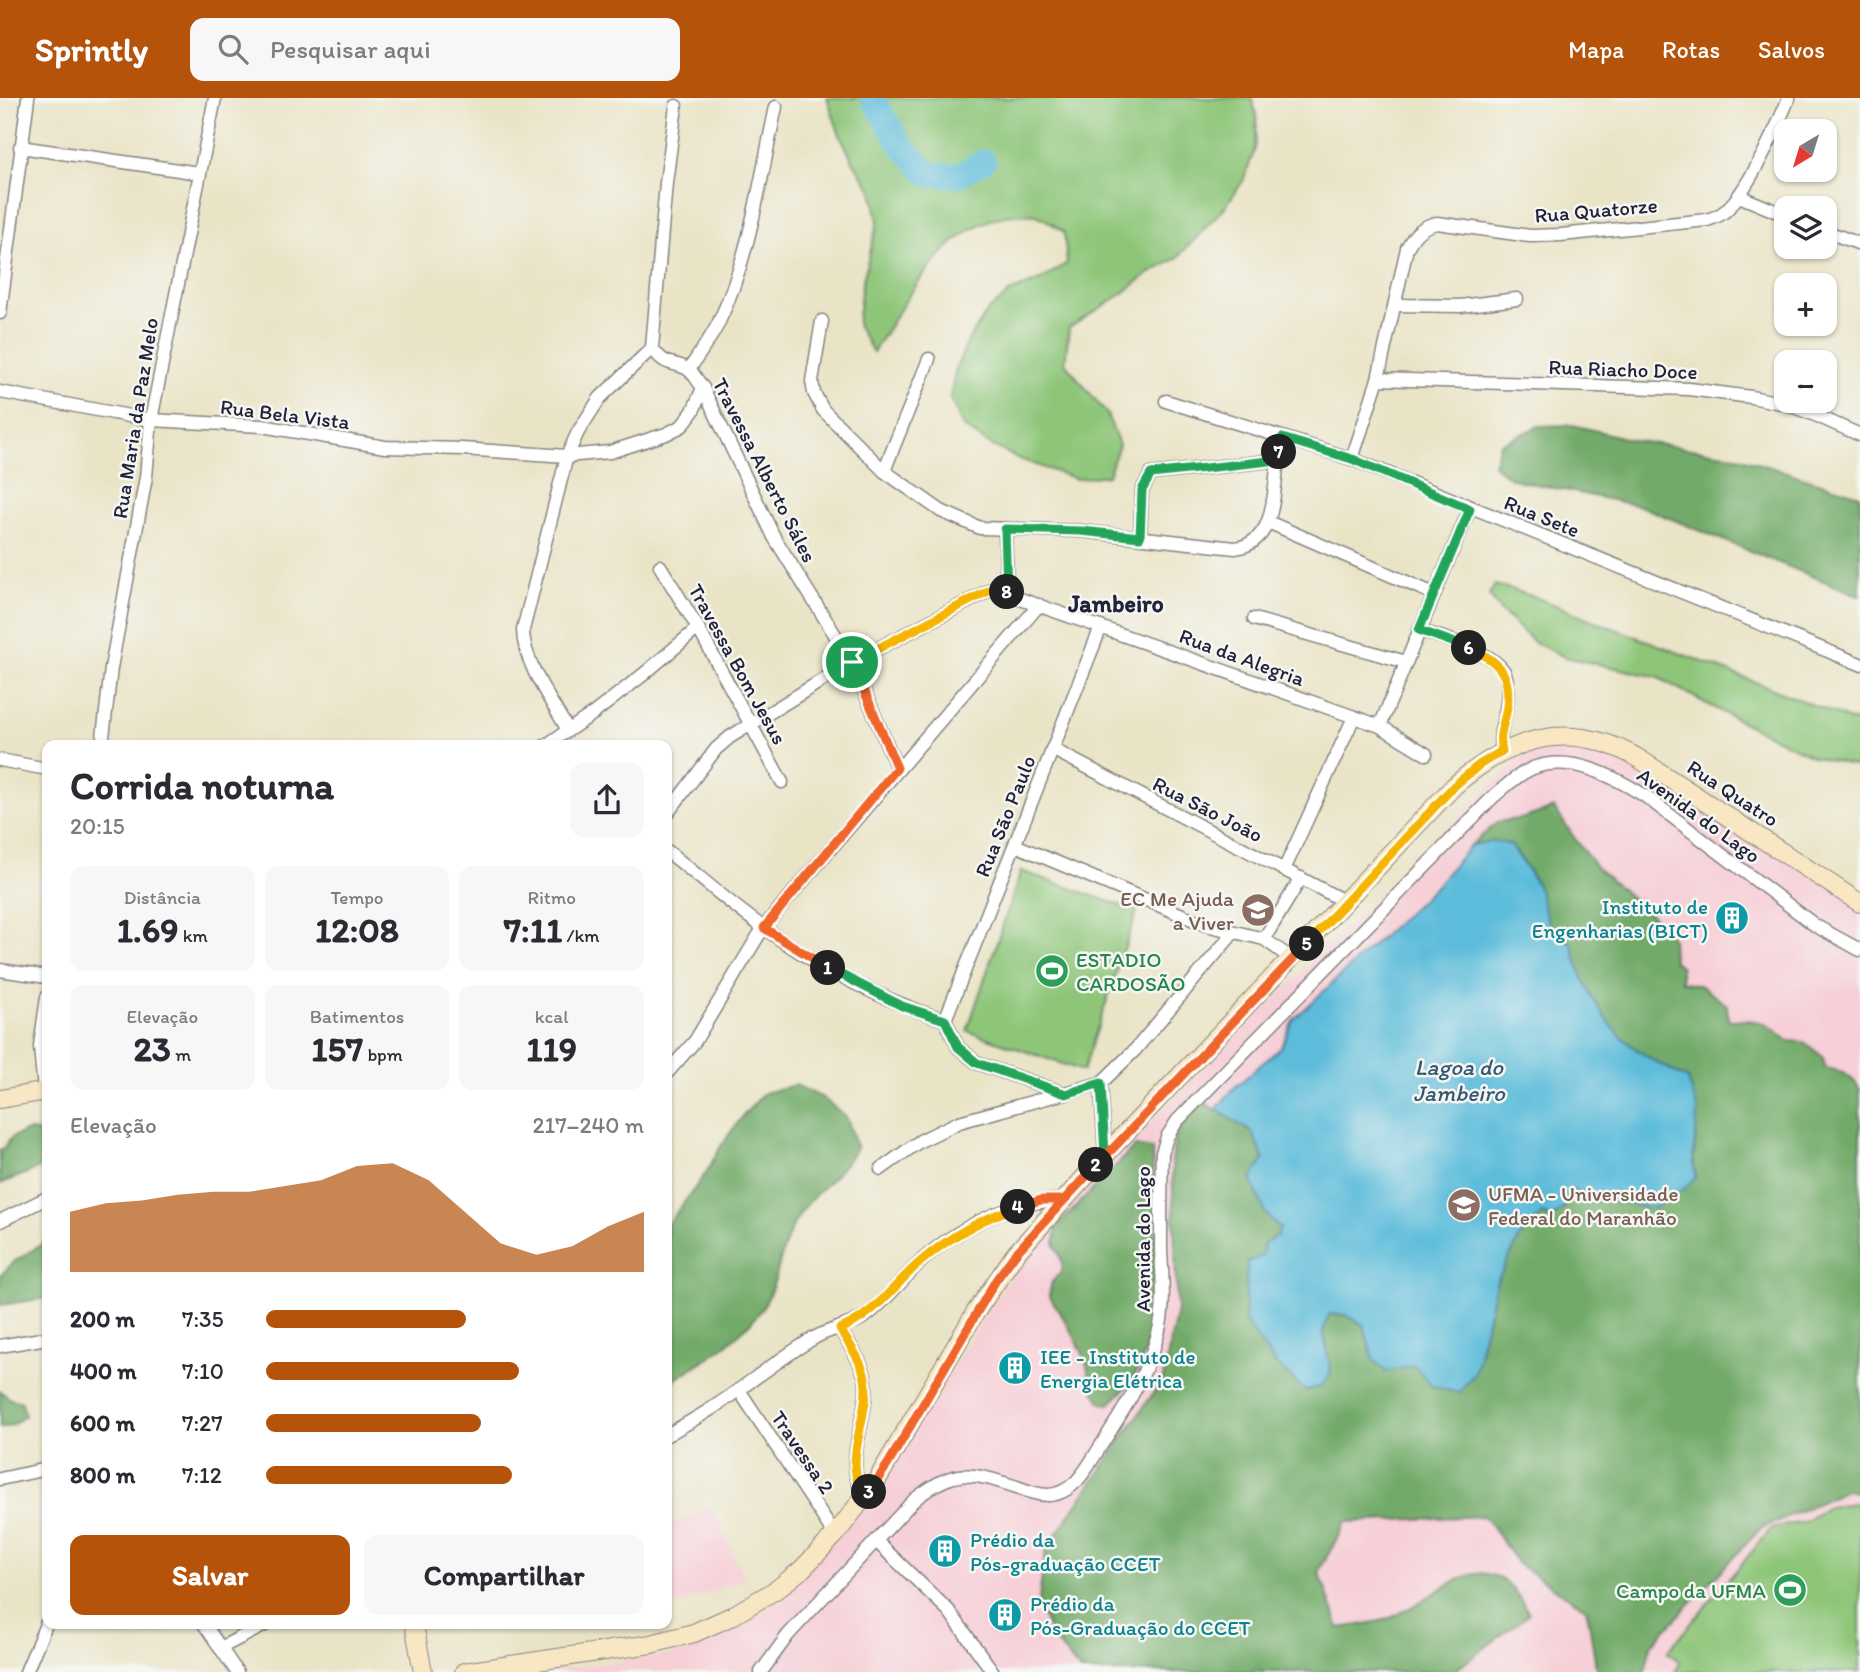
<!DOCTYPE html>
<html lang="pt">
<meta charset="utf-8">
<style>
body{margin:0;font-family:Itim,sans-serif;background:#f7f7f7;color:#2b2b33;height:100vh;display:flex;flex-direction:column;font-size:26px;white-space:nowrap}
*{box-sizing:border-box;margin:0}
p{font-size:23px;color:#7c7c81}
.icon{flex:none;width:38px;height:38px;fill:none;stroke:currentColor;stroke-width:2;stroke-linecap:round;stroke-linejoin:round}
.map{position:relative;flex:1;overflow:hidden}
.sheet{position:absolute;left:42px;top:642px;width:630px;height:889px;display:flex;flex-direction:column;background:#fff;border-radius:14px;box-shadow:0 2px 5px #0004}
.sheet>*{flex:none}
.needle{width:46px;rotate:218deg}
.tools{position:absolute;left:1774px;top:21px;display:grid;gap:14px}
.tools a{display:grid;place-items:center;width:63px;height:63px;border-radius:14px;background:#fff;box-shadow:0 2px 5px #0004;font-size:35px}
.pin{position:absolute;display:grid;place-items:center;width:60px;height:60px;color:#fff;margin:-30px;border:4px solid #fff;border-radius:50%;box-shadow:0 2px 7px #0007}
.km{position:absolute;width:35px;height:35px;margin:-18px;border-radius:50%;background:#222;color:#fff;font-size:19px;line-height:35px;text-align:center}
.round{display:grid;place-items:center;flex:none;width:74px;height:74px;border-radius:14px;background:#f7f7f7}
.overview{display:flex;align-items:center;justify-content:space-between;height:119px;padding:0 28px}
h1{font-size:38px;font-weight:700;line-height:52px}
.figures{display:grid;grid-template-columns:repeat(3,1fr);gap:10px;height:119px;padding:7px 28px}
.figures div{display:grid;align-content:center;border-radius:14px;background:#f7f7f7;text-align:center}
.figures b{font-size:35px;font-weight:700}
.figures small{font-size:19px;font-weight:400}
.figures p{font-size:19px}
.chart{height:196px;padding:14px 28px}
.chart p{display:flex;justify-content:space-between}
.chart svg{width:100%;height:126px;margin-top:7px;fill:#b45309;opacity:.7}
.cta{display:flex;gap:14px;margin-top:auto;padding:14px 28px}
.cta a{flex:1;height:80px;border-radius:14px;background:#b45309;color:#fff;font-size:28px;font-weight:700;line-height:80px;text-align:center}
.cta a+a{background:#f7f7f7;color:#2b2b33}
ul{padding:0 28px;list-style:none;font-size:23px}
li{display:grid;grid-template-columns:112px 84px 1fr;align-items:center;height:52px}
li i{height:18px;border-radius:9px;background:#b45309}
header{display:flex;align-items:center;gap:42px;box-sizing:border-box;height:98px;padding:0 35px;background:#b45309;color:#fff}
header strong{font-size:33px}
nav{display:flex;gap:38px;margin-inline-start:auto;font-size:24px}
.search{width:490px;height:63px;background:#f7f7f7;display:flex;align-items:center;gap:18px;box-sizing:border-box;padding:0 24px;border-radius:14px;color:#7c7c81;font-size:26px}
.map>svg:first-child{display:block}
.built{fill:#f6cfd7}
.green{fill:#8ec679;stroke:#58745a;stroke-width:2}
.forest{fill:#72ab69;stroke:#4a6652;stroke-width:2}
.water{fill:#5cbcda;stroke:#3f6f8a;stroke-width:2}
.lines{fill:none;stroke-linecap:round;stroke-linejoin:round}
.river{stroke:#5cbcda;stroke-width:24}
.street-casing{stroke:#868381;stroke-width:15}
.secondary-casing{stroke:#868381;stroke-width:20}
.street{stroke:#fff;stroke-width:12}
.secondary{stroke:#f9e7c3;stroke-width:18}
.split-1-casing{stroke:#fff;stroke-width:14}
.split-2-casing{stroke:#fff;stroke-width:14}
.split-3-casing{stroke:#fff;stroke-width:14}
.split-4-casing{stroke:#fff;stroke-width:14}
.split-5-casing{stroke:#fff;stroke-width:14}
.split-6-casing{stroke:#fff;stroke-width:14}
.split-7-casing{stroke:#fff;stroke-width:14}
.split-8-casing{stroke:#fff;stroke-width:14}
.split-9-casing{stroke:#fff;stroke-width:14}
.split-1{stroke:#f0652b;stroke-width:9}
.split-2{stroke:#22a559;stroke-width:9}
.split-3{stroke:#f0652b;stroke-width:9}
.split-4{stroke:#f5b400;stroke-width:9}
.split-5{stroke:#f0652b;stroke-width:9}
.split-6{stroke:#f5b400;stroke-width:9}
.split-7{stroke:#22a559;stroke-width:9}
.split-8{stroke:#22a559;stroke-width:9}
.split-9{stroke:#f5b400;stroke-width:9}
.labels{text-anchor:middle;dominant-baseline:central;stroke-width:5;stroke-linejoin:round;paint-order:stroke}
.street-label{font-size:21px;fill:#22223b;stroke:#f6f6f2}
.education-label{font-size:21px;fill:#785e54;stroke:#f6f6f2;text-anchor:end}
.culture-label{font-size:21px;fill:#0d838f;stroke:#f6f6f2;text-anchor:start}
.leisure-label{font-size:21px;fill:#27864d;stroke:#f6f6f2;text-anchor:start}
.water-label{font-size:23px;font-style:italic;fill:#365873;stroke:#f6f6f2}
.quarter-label{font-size:24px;font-weight:bold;fill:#22223b;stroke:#f6f6f2}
</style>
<header>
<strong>Sprintly</strong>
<div class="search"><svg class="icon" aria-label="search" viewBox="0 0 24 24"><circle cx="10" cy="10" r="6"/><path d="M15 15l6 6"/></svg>Pesquisar aqui</div>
<nav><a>Mapa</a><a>Rotas</a><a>Salvos</a></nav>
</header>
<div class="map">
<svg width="1860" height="1574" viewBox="0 0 1860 1574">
<rect width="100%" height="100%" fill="#f6f6f2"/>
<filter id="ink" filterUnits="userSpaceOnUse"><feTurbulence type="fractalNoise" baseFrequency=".0143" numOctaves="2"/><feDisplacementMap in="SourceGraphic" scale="14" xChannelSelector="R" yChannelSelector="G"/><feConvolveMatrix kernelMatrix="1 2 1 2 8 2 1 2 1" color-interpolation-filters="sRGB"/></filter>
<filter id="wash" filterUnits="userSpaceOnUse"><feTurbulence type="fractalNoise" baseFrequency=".00686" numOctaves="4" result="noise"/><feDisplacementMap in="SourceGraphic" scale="28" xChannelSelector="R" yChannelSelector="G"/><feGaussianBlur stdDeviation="1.57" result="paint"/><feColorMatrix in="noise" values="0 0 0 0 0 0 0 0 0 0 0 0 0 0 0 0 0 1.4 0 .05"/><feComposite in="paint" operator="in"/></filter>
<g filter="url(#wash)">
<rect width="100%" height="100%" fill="#eae4c7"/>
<g class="built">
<path d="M1581 647 1639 663 1860 804V1574H538L683 1555 743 1529 788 1495 874 1393 1026 1153 1112 1061 1523 657Z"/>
<path d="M712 1408 744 1481 667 1510V1429Z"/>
</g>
<g class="green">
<path d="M827 0H1252L1257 20 1255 51 1243 83 1225 109 1176 161 1148 176 1122 196 1069 230 1065 265 1107 316 1119 347 1108 377 1076 381 1017 360 989 346 963 329 950 300 956 270 969 241 988 213 1012 193 1041 182 1067 165 1064 134C1056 129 1045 120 1036 117 1031 116 1025 117 1020 117 950 115 906 204 873 254L857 227 862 186 878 123 872 92 854 65 840 37Z"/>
<path d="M1495 487C1535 496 1572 515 1610 529 1694 560 1777 592 1860 626V669L1812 658 1726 616 1657 579 1565 559 1535 545 1499 511 1489 497Z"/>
<path d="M1021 773 1137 813 1083 973 967 933Z"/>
<path d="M1860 1404V1574H1675L1680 1564 1667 1554 1772 1430 1804 1424 1828 1409Z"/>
</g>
<g class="forest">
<path d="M1573 327 1637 343 1732 357 1860 397V498L1640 408 1512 381 1494 367 1500 346 1539 328Z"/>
<path d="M1554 710 1582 751 1598 771 1657 822 1672 840 1673 862 1681 869V883L1701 888 1727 907 1728 922C1756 921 1768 923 1788 943L1804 944 1823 959 1825 970C1841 972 1853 978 1860 992V1394L1846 1392 1760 1431 1651 1547 1645 1574H1597L1587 1511 1518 1466 1484 1418 1346 1424 1319 1473 1339 1530C1356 1527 1377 1526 1392 1519 1447 1495 1488 1436 1529 1516L1453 1574H1081L1052 1539 1038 1507 1046 1451 1163 1281 1177 1212 1172 1064 1175 1038 1202 1003 1253 1035 1264 1062 1251 1081 1266 1116 1280 1131 1277 1138 1264 1146 1263 1158 1247 1164 1245 1223 1274 1264 1328 1250 1323 1233 1328 1216 1345 1217 1364 1227 1373 1261 1414 1267 1432 1288 1475 1274 1496 1185 1520 1139 1542 1115 1552 1120 1564 1110 1570 1092 1593 1095 1616 1104 1655 1110C1667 1097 1683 1093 1696 1079L1693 1060 1696 1037 1688 981C1669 971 1649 961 1632 948 1602 924 1580 882 1572 846 1542 830 1549 818 1538 790 1533 775 1520 760 1511 747L1495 743 1471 747 1498 724 1524 720Z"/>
<path d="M795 987 823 1000 847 1020 857 1050C851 1058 844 1067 837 1075 822 1091 806 1104 795 1124 779 1151 779 1183 763 1209 741 1243 699 1264 667 1287V1127L706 1075 722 1046 743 1018 764 995Z"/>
<path d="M30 1032 47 1037V1067L0 1086V1052L4 1050 12 1039Z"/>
<path d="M1135 1048 1152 1051C1154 1112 1166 1231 1132 1282 1126 1291 1117 1298 1110 1306L1102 1305C1087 1285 1092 1280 1084 1259 1076 1237 1061 1217 1049 1197L1052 1184 1061 1174 1062 1163 1055 1146 1056 1129Z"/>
<path d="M47 1143V1200L0 1207V1178L15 1163Z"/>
<path d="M0 1293 11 1301 22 1304 25 1318 10 1328 0 1330Z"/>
</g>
<path class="water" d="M1495 743 1511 747C1519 760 1532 775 1538 790 1549 817 1541 830 1572 846 1580 882 1602 924 1632 948 1648 961 1669 971 1688 981L1698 1013 1693 1060 1696 1079 1685 1091 1664 1100 1655 1110 1616 1104 1593 1095 1571 1092 1564 1110 1552 1120 1542 1116 1520 1139 1496 1185 1475 1274 1459 1295 1432 1288 1414 1267 1386 1274 1373 1261 1364 1227 1345 1217 1329 1216 1323 1233 1331 1275 1322 1288 1306 1293 1274 1264 1245 1223 1247 1164 1262 1158 1264 1146 1277 1138 1280 1131 1266 1116 1251 1081 1264 1062 1253 1035 1216 1011 1233 991 1281 949 1293 922 1434 790 1471 747Z"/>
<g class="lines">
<path class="river" d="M872 0 902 48 928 76 957 78 984 63"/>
</g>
</g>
<g filter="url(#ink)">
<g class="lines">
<g class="street-casing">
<g id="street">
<path d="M676 8 666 85 652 250C667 270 670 262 688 271 693 274 699 285 703 290L774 439 852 564 897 670"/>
<path d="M20 49 199 75"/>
<path d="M1739 98 1787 118"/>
<path d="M1825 133 1860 146"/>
<path d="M1395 207 1460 208 1517 201"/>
<path d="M0 215 28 0"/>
<path d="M822 223 812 283 814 295 823 312 884 373 941 413 980 430 1081 433 1235 450C1276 445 1273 396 1278 362"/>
<path d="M689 272C698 257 710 242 718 226 750 159 760 82 776 9"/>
<path d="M1378 281 1689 291 1751 299 1786 306 1813 316 1860 337"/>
<path d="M0 294 151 322 262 328 385 349 462 351 567 358 610 354 666 336 682 328 693 313 703 290"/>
<path d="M1166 303 1352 361 1860 566"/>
<path d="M1352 361 1378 281 1407 150C1414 136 1422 128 1437 125L1530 138 1561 137 1707 122C1716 119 1724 116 1730 108 1750 88 1778 27 1789 0"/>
<path d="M884 373 929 261"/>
<path d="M1268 424 1434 496"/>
<path d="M1005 431 1007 495"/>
<path d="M1140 439 1142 392 1151 376 1278 362 1282 340"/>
<path d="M660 468 698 530 782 684"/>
<path d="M1254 521 1406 564"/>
<path d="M1419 532C1444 541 1487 551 1503 572 1508 580 1508 595 1507 605 1505 622 1497 635 1502 653"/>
<path d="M1380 628 1470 410"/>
<path d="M568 632C552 604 523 564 523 532L567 358 578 334 600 300 652 250"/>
<path d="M102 648 111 570 146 379 151 322 215 0"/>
<path d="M545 648 594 615 644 576 698 530"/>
<path d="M1052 651 1346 804"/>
<path d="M0 662 47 671"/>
<path d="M667 716 716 651 730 639 852 564 992 491 1380 628 1426 656"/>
<path d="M1015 747 1206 827 1264 841 1292 861"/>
<path d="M667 753C699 778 730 806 764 830 819 869 881 902 945 922"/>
<path d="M1284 772 1354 619"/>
<path d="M1264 841 1301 780"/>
<path d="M0 872 47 879"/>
<path d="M945 922 1101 529"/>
<path d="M945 922 958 949 977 965 1066 996"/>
<path d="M667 975 695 943 763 830 1039 507"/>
<path d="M44 993 40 948 47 899"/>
<path d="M1105 1057 1101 985 1135 952 1234 834"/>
<path d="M881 1071 920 1043 959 1024 1101 985"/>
<path d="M0 1123 47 1100"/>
<path d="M840 1231C848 1245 862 1263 865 1280 872 1315 838 1370 867 1397"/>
<path d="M0 1248 47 1240"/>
<path d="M739 1292 835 1437"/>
<path d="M667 1337C684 1327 701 1318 717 1307 750 1285 780 1260 814 1240 831 1230 850 1229 867 1217 885 1203 900 1184 916 1168 954 1131 1011 1102 1064 1102"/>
<path d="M0 1381 47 1371"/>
<path d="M876 1443 949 1513 993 1574"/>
<path d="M204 1526 237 1574"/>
<path d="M220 1550 267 1526"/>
<path d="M26 1574 47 1524"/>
<path d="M761 1574 788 1537 914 1402C955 1369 970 1374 1017 1389 1027 1393 1037 1397 1048 1397 1075 1396 1088 1368 1100 1349 1123 1313 1147 1277 1158 1236 1166 1208 1162 1179 1161 1151 1161 1119 1161 1087 1162 1055L1167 1039 1177 1023 1493 699C1505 689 1518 676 1533 670 1571 656 1613 678 1645 698L1816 828 1860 852"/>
</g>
</g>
<g class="secondary-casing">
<g id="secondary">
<path d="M0 1001 47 993"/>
<path d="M414 1526 423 1574"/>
<path d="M464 1574 651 1546 694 1535 732 1518 777 1491 801 1472 835 1437 877 1382 975 1215 1016 1155 1105 1057 1454 688C1512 638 1571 620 1641 662L1860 805"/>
</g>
</g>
<use href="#street" class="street"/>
<use href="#secondary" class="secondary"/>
</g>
</g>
<g class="lines" filter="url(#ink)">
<g class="split-1-casing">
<path id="split-1" d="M828 870 764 830 897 670 852 564"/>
</g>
<g class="split-2-casing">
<path id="split-2" d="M828 870 902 908 945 922 958 949 977 965 1066 996 1101 985 1105 1057 1096 1067"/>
</g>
<g class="split-3-casing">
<path id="split-3" d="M869 1394 888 1366 996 1182 1016 1155 1096 1067"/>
</g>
<g class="split-4-casing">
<path id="split-4" d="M869 1394 867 1397C838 1370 872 1315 865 1280 862 1263 848 1245 840 1231 874 1218 893 1188 919 1165 948 1140 982 1120 1018 1109"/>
</g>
<g class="split-5-casing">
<path id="split-5" d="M1018 1109 1041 1102H1064L1307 846"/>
</g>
<g class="split-6-casing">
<path id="split-6" d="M1307 846 1454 688 1479 667 1502 653C1498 638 1503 629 1506 615 1513 579 1501 563 1469 550"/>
</g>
<g class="split-7-casing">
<path id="split-7" d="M1279 354 1282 340 1352 361 1470 411 1419 532 1469 550"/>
</g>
<g class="split-8-casing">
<path id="split-8" d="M1007 494 1005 431 1081 433 1140 439 1142 392 1151 376 1278 362 1279 354"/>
</g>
<g class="split-9-casing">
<path id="split-9" d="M852 564 992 491 1007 494"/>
</g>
<use href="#split-1" class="split-1"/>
<use href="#split-2" class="split-2"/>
<use href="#split-3" class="split-3"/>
<use href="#split-4" class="split-4"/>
<use href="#split-5" class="split-5"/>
<use href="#split-6" class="split-6"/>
<use href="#split-7" class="split-7"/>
<use href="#split-8" class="split-8"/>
<use href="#split-9" class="split-9"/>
</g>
<defs>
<g id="school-disc" transform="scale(1.75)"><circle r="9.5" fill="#8d6e63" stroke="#f6f6f2"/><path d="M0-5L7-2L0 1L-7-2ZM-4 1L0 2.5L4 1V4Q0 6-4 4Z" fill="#fff"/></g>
<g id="building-disc" transform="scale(1.75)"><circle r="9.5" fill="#0f9aa8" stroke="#f6f6f2"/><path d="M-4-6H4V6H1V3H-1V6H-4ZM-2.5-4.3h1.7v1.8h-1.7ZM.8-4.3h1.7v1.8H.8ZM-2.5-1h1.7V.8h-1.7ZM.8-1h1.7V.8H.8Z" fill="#fff"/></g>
<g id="stadium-disc" transform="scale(1.75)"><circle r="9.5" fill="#2e9e5b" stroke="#f6f6f2"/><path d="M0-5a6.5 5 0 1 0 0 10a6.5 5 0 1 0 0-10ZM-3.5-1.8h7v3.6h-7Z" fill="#fff"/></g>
<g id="university-disc" transform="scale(1.75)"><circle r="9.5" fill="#8d6e63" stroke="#f6f6f2"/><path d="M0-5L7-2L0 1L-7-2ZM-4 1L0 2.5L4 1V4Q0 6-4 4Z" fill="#fff"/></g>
</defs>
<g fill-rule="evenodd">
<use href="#school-disc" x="1258" y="812"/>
<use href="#building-disc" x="1732" y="820"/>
<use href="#stadium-disc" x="1052" y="873"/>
<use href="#university-disc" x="1464" y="1107"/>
<use href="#building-disc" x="1015" y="1270"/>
<use href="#building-disc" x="945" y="1453"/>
<use href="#stadium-disc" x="1790" y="1492"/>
<use href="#building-disc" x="1005" y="1517"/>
</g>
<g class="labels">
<g class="street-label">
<text transform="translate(1596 112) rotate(-5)">Rua Quatorze</text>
<text transform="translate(1623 271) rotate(2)">Rua Riacho Doce</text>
<text transform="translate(285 316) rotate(7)">Rua Bela Vista</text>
<text transform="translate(135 320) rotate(-81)">Rua Maria da Paz Melo</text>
<text transform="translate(765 372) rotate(63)">Travessa Alberto Sáles</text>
<text transform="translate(1542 418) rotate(22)">Rua Sete</text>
<text transform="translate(1242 559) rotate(20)">Rua da Alegria</text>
<text transform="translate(738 566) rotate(61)">Travessa Bom Jesus</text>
<text transform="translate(1733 695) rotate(33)">Rua Quatro</text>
<text transform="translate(1208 711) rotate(27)">Rua São João</text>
<text transform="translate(1699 717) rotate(36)">Avenida do Lago</text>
<text transform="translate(1005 718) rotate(-68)">Rua São Paulo</text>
<text transform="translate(1142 1141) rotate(-90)">Avenida do Lago</text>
<text transform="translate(803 1354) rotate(56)">Travessa 2</text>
</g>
<g class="education-label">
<text x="1234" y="800">EC Me Ajuda<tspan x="1234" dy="24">a Viver</tspan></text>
<text x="1488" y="1095" text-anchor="start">UFMA - Universidade<tspan x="1488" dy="24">Federal do Maranhão</tspan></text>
</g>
<g class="culture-label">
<text x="1708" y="808" text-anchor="end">Instituto de<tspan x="1708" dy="24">Engenharias (BICT)</tspan></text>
<text x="1040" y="1258">IEE - Instituto de<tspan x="1040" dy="24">Energia Elétrica</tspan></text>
<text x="970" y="1441">Prédio da<tspan x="970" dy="24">Pós-graduação CCET</tspan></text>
<text x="1030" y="1505">Prédio da<tspan x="1030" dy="24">Pós-Graduação do CCET</tspan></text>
</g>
<g class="leisure-label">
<text x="1076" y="861">ESTADIO<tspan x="1076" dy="24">CARDOSÃO</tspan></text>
<text x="1766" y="1492" text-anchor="end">Campo da UFMA</text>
</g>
<g class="water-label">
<text x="1459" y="969">Lagoa do<tspan x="1459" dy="26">Jambeiro</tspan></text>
</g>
<g class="quarter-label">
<text x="1116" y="505">Jambeiro</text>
</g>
</g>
</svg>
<div class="tools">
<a><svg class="needle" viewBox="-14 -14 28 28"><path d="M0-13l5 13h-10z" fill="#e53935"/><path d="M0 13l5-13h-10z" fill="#7c7c81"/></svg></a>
<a><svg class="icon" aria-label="layers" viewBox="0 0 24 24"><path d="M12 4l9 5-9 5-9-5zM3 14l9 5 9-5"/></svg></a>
<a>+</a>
<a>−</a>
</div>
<div class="pin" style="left:852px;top:564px;background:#1e9e55"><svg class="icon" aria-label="arrive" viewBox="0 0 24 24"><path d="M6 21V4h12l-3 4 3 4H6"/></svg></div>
<b class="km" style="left:828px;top:870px">1</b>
<b class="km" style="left:1096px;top:1067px">2</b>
<b class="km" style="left:869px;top:1394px">3</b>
<b class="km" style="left:1018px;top:1109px">4</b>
<b class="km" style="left:1307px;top:846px">5</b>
<b class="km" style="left:1469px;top:550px">6</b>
<b class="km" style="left:1279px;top:354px">7</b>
<b class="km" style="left:1007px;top:494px">8</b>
<section class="sheet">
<div class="overview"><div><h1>Corrida noturna</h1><p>20:15</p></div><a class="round"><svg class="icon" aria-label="share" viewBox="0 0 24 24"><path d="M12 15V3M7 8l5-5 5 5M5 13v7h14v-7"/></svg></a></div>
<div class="figures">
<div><p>Distância</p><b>1.69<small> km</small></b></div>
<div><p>Tempo</p><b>12:08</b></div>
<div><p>Ritmo</p><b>7:11<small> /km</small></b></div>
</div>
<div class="figures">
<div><p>Elevação</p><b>23<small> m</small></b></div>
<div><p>Batimentos</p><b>157<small> bpm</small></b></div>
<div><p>kcal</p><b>119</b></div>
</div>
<div class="chart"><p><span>Elevação</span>217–240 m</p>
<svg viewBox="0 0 160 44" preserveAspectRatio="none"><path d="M0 44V23L10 20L20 19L30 17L40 16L50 16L60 14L70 12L80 7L90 6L100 12L110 23L120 34L130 38L140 35L150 28L160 23V44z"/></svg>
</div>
<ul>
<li><b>200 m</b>7:35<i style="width:53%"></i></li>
<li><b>400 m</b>7:10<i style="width:67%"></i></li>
<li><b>600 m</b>7:27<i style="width:57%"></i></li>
<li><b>800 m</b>7:12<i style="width:65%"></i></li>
</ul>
<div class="cta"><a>Salvar</a><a>Compartilhar</a></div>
</section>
</div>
